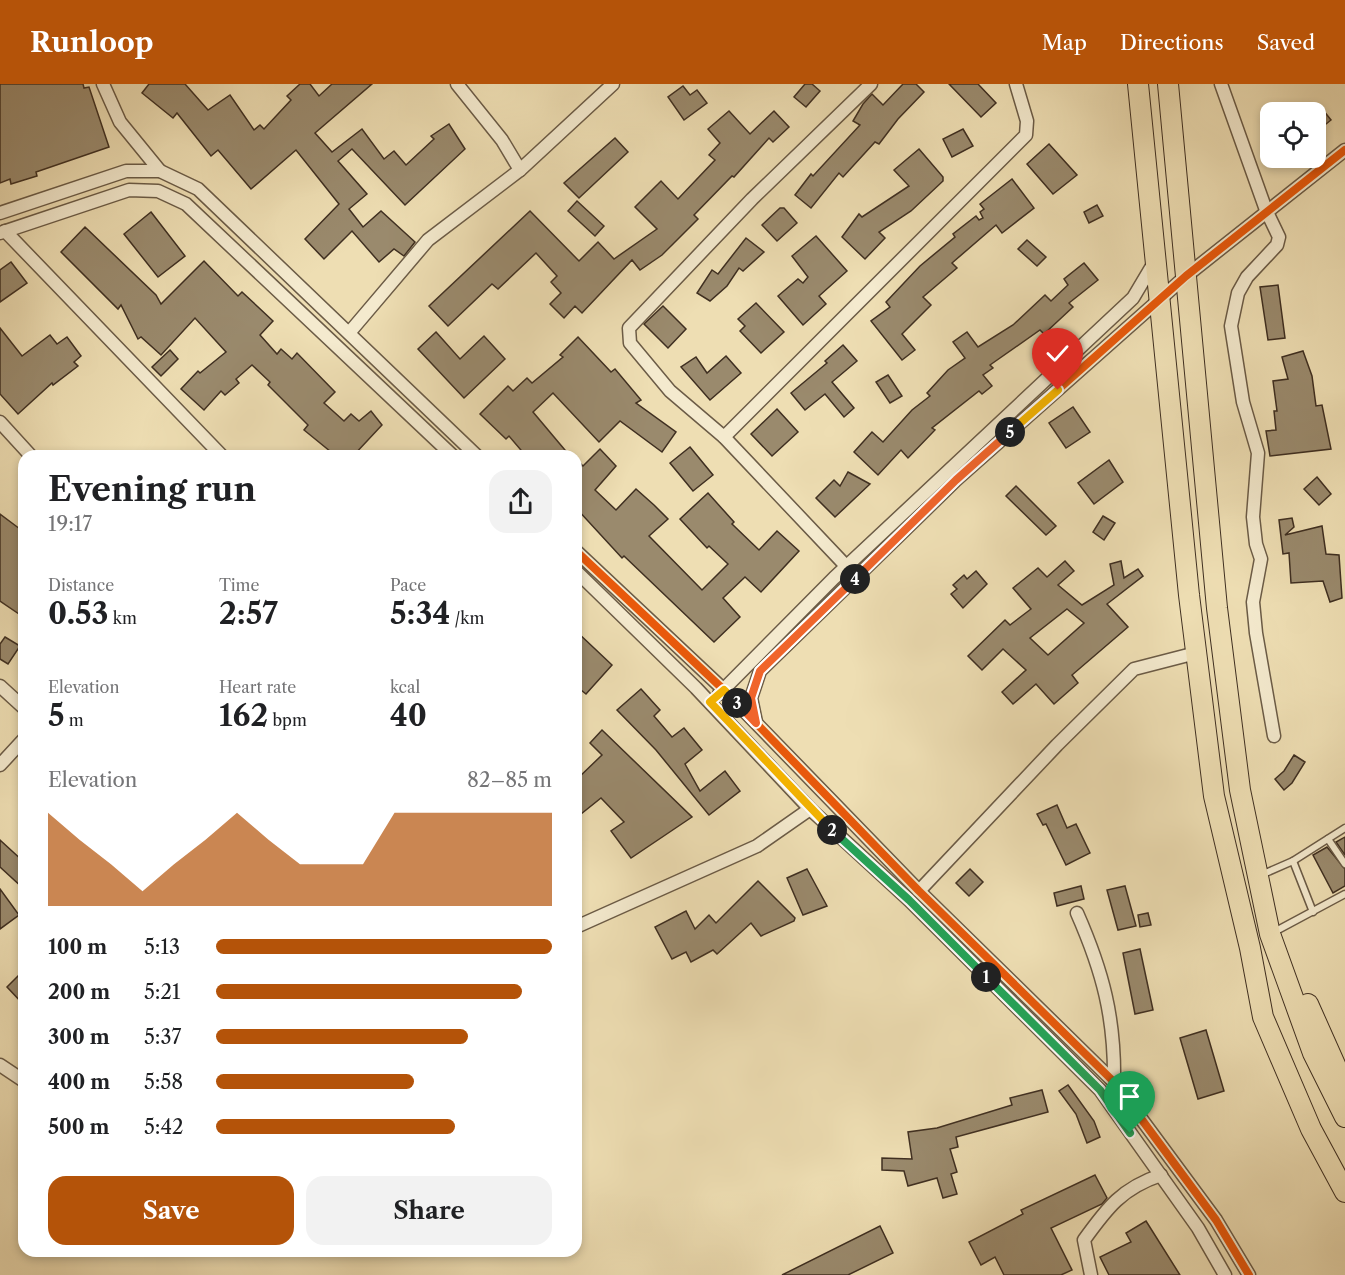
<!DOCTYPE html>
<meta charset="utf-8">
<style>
body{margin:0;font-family:"Libre Caslon Text",serif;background:#f2f2f2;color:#202124;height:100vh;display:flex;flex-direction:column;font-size:22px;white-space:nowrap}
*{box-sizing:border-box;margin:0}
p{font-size:20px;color:#757577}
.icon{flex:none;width:33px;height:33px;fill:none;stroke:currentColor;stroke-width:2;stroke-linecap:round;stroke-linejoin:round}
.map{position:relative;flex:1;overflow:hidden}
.sheet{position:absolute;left:18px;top:366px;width:564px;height:807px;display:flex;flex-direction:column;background:#fff;border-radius:18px;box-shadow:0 3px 9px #0003}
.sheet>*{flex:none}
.fabs{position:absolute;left:1260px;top:18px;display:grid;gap:12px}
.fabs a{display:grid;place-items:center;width:66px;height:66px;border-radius:12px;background:#fff;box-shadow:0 3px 9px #0003;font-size:30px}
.pin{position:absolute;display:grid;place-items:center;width:51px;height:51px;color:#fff;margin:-62px -26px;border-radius:50% 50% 50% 0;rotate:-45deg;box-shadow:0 0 6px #0007}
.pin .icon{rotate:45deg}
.km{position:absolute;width:30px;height:30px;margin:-15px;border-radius:50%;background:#222;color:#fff;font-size:16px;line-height:30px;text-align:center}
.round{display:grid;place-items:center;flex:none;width:63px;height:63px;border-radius:18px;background:#f2f2f2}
.overview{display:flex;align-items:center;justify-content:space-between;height:102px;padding:0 30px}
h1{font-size:33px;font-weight:800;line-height:45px}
.stats{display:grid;grid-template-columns:repeat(3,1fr);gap:9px;height:102px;padding:6px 30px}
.stats div{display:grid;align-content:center}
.stats b{font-size:30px;font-weight:800}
.stats small{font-size:16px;font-weight:400}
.stats p{font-size:16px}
.chart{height:168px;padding:12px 30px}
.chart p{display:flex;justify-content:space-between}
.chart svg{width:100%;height:108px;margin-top:6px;fill:#b45309;opacity:.7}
.primary-button{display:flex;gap:12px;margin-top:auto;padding:12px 30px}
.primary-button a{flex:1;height:69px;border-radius:18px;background:#b45309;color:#fff;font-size:24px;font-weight:800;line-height:69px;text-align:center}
.primary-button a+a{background:#f2f2f2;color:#202124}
ul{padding:0 30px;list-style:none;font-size:20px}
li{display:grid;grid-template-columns:96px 72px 1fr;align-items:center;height:45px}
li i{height:15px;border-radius:8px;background:#b45309}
header{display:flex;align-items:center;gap:36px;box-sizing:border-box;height:84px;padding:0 30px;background:#b45309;color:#fff}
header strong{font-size:28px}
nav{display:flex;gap:33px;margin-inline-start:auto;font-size:21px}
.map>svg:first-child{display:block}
.building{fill:#9a8a6d;stroke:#3f2f21;stroke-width:1.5;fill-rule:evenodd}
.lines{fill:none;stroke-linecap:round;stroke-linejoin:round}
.service-casing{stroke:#6b5b46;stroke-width:9}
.minor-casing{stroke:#6b5b46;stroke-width:15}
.trunk-casing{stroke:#3f2f21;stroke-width:22}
.service{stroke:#f4eace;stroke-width:6}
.minor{stroke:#f4eace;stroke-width:12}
.trunk{stroke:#eedeb3;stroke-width:20}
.cycleway-casing{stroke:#f4eace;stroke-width:11}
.cycleway{stroke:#e8590c;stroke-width:8}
.split-1-casing{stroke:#fff;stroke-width:12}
.split-2-casing{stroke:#fff;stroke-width:12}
.split-3-casing{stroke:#fff;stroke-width:12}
.split-4-casing{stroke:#fff;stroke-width:12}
.split-5-casing{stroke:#fff;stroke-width:12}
.split-6-casing{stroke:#fff;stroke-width:12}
.split-1{stroke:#22a559;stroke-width:8}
.split-2{stroke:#22a559;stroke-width:8}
.split-3{stroke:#f5b400;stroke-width:8}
.split-4{stroke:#f0652b;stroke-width:8}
.split-5{stroke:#f0652b;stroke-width:8}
.split-6{stroke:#f5b400;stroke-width:8}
</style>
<header>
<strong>Runloop</strong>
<nav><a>Map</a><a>Directions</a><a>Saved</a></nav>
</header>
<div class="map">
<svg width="1345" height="1191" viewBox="0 0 1345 1191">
<rect width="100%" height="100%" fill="#eedeb3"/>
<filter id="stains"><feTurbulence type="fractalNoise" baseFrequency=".00333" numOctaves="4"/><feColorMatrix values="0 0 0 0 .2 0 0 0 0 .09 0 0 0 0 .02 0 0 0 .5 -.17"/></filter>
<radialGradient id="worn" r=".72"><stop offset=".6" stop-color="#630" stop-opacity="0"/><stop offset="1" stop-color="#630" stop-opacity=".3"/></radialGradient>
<g class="building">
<path d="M0 0H83L84 4 89 3 109 63 36 88 37 92 11 100 10 95 0 99Z"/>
<path d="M149 0H185L208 26 230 11 254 46 260 41 264 45 291 16 287 12 300 0H310L319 12 332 0H372L315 49 332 68 362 45 384 75 394 67 406 81 434 55 431 52 449 40 465 65 405 121 352 65 338 77 367 110 349 125 363 143 381 127 415 158 404 172 394 165 379 178 352 147 324 175 305 155 339 120 296 66 251 105 218 66 211 72 177 29 173 34 142 9Z"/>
<path d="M805 0H812L820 7 806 23 794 13Z"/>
<path d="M903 0H916L924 8 898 35 879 60 875 58 843 93 839 89 811 124 795 111 811 90 813 92 860 41 853 37 863 20 872 10 883 21Z"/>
<path d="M949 0H978L996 19 981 33Z"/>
<path d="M683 2 690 11 697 6 707 19 684 36 668 13Z"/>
<path d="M1323 26 1331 36 1316 48V32Z"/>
<path d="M729 27 750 50 774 27 789 43 773 58 769 54 734 93 732 92 694 131 698 135 662 171 640 186 632 176 582 229 575 222 564 234 550 220 561 209 551 198 557 192 536 169 498 205 492 200 448 242 429 222 530 127 579 177 598 158 614 175 657 145 635 123 661 97 678 115 715 76 709 71 720 59 708 45Z"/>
<path d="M963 45 973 62 952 73 943 55Z"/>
<path d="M615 54 628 68 579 114 564 99Z"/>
<path d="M1049 60 1077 91 1053 110 1027 80Z"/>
<path d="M919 65 943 93V97L911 127 879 148 885 154 865 175 842 153 859 130 862 133 909 102 894 86Z"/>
<path d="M1012 95 1034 124 1002 149 996 141 952 179 957 184 923 213 931 221 902 250 915 266 902 276 871 237 890 223 886 218 920 182 955 153 953 150 976 132 979 136 983 134 980 128 984 125 980 120Z"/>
<path d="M577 117 604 142 595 152 568 127Z"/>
<path d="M1097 121 1103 132 1089 139 1084 128Z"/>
<path d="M780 124H784L797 139 777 157 762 141Z"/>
<path d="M151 128 185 172 158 193 124 150Z"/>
<path d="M85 143 156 211 161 220 204 177 238 212 242 208 273 237 260 251 277 270 281 265 292 275 297 269 335 308 324 319 344 337 351 330 359 337 371 327 382 341 353 372H336L304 346 308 341 268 301 270 298 252 281 236 295 239 299 225 311 221 307 204 326 181 305 198 287 200 289 226 268 195 234 161 271 141 253 138 255 121 221 118 225 61 168Z"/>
<path d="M816 152 847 187 819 212 826 220 803 241 778 212 798 195 803 199 808 193 792 172Z"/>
<path d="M746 154 764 168 743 187 739 184 727 202 710 217 697 209 712 186 718 190Z"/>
<path d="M1027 156 1046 173 1037 182 1018 165Z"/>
<path d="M11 178 27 199 0 218V186Z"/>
<path d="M1084 179 1098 196 1069 219 1073 223 1044 250 1040 246 990 281 993 284 983 291 992 302 982 310 979 307 932 344 935 346 908 374 901 366 878 391 854 368 872 348 883 358 912 326 930 312 927 309 948 286 965 274 953 258 967 248 978 263 1013 241 1045 211 1051 217 1068 201 1064 195Z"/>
<path d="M1278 201 1285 254 1268 256 1260 203Z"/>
<path d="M756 219 784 248 761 269 740 247 745 242 738 235Z"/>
<path d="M663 222 686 245 668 264 644 240Z"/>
<path d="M0 244 22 272 50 251 57 260 67 253 81 272 74 278 78 282 53 301 52 299 18 330 0 310Z"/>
<path d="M436 248 460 275 484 252 505 275 464 314 418 265Z"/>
<path d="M578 253 611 288 615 285 641 316 636 319 676 348 662 368 620 337 599 358 553 309 533 328 570 372H526L509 352 506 355 480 330 508 302 513 307 527 294 532 299 563 273 560 271Z"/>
<path d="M843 261 857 277 832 298 854 324 844 333 825 310 805 326 791 309 827 279 825 277Z"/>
<path d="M170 266 178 275 161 292 152 283Z"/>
<path d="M1303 267 1312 292 1316 322 1322 321 1331 365 1270 372 1266 347 1276 346 1274 327H1277L1273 297 1288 295 1282 273Z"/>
<path d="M726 272 741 289 710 316 681 283 696 273 707 289Z"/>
<path d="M888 291 902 312 890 319 876 298Z"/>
<path d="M1073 323 1090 348 1066 364 1049 339Z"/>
<path d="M777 325 798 348 772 372 751 350Z"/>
<path d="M690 363 713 391 693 407 670 379Z"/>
<path d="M600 365 616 382 595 406 616 426 636 405 654 421 668 435 649 452 702 506 728 480 709 462 707 464 680 435 708 409 734 438 732 440 759 466 777 447 799 467 761 508 745 493 723 514 740 533 714 558 624 472 622 474 576 424V375L583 382Z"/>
<path d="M1109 376 1123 398 1094 420 1078 399Z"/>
<path d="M848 388 870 400 835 433 816 414 834 396 840 402Z"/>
<path d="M1317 393 1331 410 1319 421 1304 405Z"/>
<path d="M1016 402 1056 442 1046 451 1006 412Z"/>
<path d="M0 430 24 448V522L19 530 0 517Z"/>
<path d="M1103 432 1115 439 1104 456 1093 448Z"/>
<path d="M1292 434 1294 443 1285 451 1322 442 1326 470 1339 471 1342 514 1330 518 1323 497 1291 499 1289 469 1283 470 1279 436Z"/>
<path d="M1065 477 1074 487 1058 501 1082 521 1114 501 1110 480 1121 477 1124 494 1138 485 1143 492 1107 520 1128 543 1072 591 1078 599 1054 620 1036 600 1013 620 1002 608 1026 586 1003 565 982 586 968 572 1005 536 1010 541 1031 525 1013 504 1038 484 1047 493ZM1067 525 1084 539 1048 571 1030 554Z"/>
<path d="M976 487 987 500 963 524 951 510 957 505 953 501 964 491 967 495Z"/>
<path d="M576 547 612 581 586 610 576 602Z"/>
<path d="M5 553 20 562 8 580 0 575V560Z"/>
<path d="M641 605 660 626 654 632 672 653 684 644 702 666 685 680 700 707 725 687 740 707 709 731 656 666 617 626Z"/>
<path d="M602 646 692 733 631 774 611 747 624 738 601 714 576 734V696L602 671 590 659Z"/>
<path d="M1294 671 1305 678 1292 699 1284 706 1275 695 1284 687Z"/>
<path d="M1057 721 1067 744 1076 740 1090 769 1066 781 1046 740 1043 741 1037 730Z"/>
<path d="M1345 753V771L1336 758Z"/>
<path d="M0 756 24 778V805L0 783Z"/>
<path d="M1327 763 1345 785V802L1333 809 1313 771Z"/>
<path d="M807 785 827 822 803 831 787 794Z"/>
<path d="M970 785 983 798 969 812 956 799Z"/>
<path d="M758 797 795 834 794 837 761 852 751 839 717 870 713 866 691 878 686 868 672 875 655 843 686 827 695 845 709 831 716 839Z"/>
<path d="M1081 802 1084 815 1057 822 1054 809Z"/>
<path d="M1125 802 1136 842 1118 846 1107 806Z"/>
<path d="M0 805 19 831 0 845Z"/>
<path d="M1148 829 1151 841 1140 843 1138 831Z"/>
<path d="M1140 865 1153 926 1135 930 1123 869Z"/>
<path d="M24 886V921L7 903Z"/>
<path d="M1206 946 1224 1007 1198 1015 1180 954Z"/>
<path d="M1068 1001 1094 1037 1100 1053 1087 1059 1076 1030 1059 1007Z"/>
<path d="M1042 1006 1048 1028 956 1053 958 1063 950 1065 957 1088 951 1090 957 1110 943 1114 937 1094 908 1102 904 1087 882 1086V1074L912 1075 908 1048 937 1044 1012 1021 1010 1014Z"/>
<path d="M1095 1091 1107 1114 1102 1120 1051 1144 1072 1186 1061 1191H1004L995 1173 981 1181 969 1158 1023 1130 1021 1126Z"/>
<path d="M1146 1137 1180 1191H1109L1100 1173 1131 1158 1126 1149Z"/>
<path d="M880 1142 893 1169 848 1191H782Z"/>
</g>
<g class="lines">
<g class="service-casing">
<g id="service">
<path d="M1328 755 1345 780"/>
<path d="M1293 777 1313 828"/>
<path d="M1261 791 1293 777 1345 744"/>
<path d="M1274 848 1345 810"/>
</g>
</g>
<g class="minor-casing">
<g id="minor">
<path d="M103 0 120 38 160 87"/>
<path d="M457 0 502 56 520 86"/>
<path d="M1221 0 1266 126 1279 153 1277 161 1247 193 1238 209 1231 242 1243 318 1258 369 1253 433 1256 460 1261 475 1253 518 1256 549 1274 652"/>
<path d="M0 129 126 87H160L198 105 477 372"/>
<path d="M5 147 222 372"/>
<path d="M0 149 129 106 158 107 186 120 453 372"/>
<path d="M349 249 428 156 520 86 613 0"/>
<path d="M0 338 31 372"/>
<path d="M724 353 1026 51 1027 37 1016 0"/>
<path d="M576 467 724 606 919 807 1114 998 1216 1136 1249 1191"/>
<path d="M847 483 724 353 670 307 630 259 629 244 752 115 871 0"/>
<path d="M576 487 696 604 810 725 909 816 1100 1006 1198 1144 1225 1191"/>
<path d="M0 602 24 624"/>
<path d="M719 610 834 494 1133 214 1155 177"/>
<path d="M756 638 751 614 760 587 956 396 1186 192 1345 66"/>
<path d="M0 681 24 655"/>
<path d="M919 807 1057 661 1134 585 1196 569"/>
<path d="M1077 829C1103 888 1115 934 1114 998"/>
<path d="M576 843 757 762 810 725"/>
<path d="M0 981 24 997"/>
<path d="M1091 1191 1084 1156C1107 1124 1122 1104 1161 1091"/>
</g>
</g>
<g class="trunk-casing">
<g id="trunk">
<path d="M1138 0 1189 511 1214 712 1250 864 1263 933 1311 1045 1345 1108"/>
<path d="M1168 0 1217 524 1240 706 1270 850 1313 969 1345 1033"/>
<path d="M1308 920 1345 1003"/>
</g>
</g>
<use href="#service" class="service"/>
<use href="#minor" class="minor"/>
<use href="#trunk" class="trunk"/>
<g class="cycleway-casing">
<g id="cycleway">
<path d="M576 467 724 606 919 807 1114 998 1216 1136 1249 1191"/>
<path d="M756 638 751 614 760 587 956 396 1186 192 1345 66"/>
</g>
</g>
<use href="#cycleway" class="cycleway"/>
</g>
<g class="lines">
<g class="split-1-casing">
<path id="split-1" d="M986 893 1100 1006 1130 1049"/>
</g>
<g class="split-2-casing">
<path id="split-2" d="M832 746 909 816 986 893"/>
</g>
<g class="split-3-casing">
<path id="split-3" d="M737 619 724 606 710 618 832 746"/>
</g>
<g class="split-4-casing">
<path id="split-4" d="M737 619 756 639 751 614 760 587 855 495"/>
</g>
<g class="split-5-casing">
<path id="split-5" d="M855 495 956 396 1010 348"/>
</g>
<g class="split-6-casing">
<path id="split-6" d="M1010 348 1058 306"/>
</g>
<use href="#split-1" class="split-1"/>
<use href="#split-2" class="split-2"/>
<use href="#split-3" class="split-3"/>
<use href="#split-4" class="split-4"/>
<use href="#split-5" class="split-5"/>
<use href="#split-6" class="split-6"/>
</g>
<rect width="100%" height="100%" filter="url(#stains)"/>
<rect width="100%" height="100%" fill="url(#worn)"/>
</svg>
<div class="fabs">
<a><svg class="icon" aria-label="locate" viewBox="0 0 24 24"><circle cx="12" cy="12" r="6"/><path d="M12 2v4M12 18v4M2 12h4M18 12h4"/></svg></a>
</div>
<div class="pin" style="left:1130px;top:1049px;background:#1e9e55"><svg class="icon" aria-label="arrive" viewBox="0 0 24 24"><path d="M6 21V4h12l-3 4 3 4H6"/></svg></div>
<div class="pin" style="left:1058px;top:306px;background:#d93025"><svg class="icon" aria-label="check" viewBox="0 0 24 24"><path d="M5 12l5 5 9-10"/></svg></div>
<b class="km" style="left:986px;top:893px">1</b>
<b class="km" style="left:832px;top:746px">2</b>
<b class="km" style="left:737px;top:619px">3</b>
<b class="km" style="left:855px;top:495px">4</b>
<b class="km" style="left:1010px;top:348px">5</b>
<section class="sheet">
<div class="overview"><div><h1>Evening run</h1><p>19:17</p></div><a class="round"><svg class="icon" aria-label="share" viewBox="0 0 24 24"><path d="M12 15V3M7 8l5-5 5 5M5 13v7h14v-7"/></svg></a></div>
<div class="stats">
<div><p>Distance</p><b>0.53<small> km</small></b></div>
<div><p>Time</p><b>2:57</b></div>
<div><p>Pace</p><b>5:34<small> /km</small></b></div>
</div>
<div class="stats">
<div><p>Elevation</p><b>5<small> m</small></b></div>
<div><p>Heart rate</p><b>162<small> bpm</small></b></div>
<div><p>kcal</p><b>40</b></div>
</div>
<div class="chart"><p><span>Elevation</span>82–85 m</p>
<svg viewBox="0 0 160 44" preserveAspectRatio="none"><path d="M0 44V6L10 17L20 27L30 38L40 27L50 17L60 6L70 17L80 27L90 27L100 27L110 6L120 6L130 6L140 6L150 6L160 6V44z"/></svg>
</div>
<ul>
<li><b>100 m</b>5:13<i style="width:100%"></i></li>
<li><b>200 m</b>5:21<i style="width:91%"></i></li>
<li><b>300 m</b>5:37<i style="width:75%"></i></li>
<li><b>400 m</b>5:58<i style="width:59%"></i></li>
<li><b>500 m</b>5:42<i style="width:71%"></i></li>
</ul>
<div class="primary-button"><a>Save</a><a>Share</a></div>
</section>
</div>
